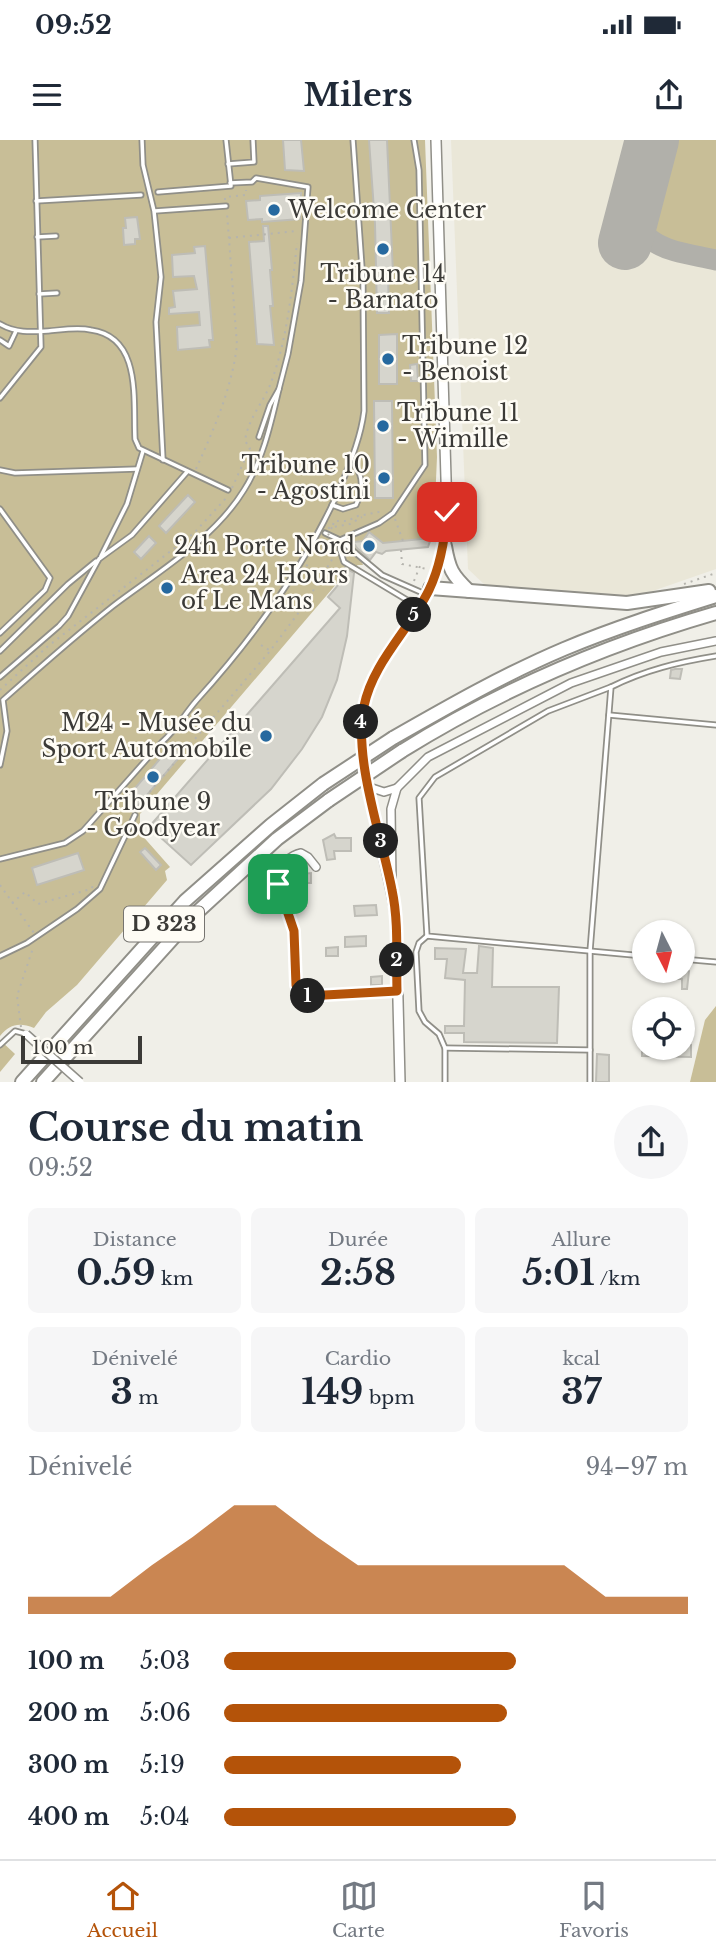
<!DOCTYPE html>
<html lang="fr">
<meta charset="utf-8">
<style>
body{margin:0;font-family:"Libre Baskerville",serif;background:#f6f6f7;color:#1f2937;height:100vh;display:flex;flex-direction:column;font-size:26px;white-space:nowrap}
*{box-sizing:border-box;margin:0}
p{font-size:23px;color:#747a83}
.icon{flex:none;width:38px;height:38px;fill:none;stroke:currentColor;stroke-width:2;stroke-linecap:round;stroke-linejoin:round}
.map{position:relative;height:942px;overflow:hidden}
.panel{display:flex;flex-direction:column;background:#fff;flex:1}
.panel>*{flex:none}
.needle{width:46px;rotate:174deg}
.controls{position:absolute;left:632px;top:780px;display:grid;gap:14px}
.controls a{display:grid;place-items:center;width:63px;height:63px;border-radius:50%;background:#fff;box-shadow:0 2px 5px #0004;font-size:35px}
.scale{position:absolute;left:21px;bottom:18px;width:121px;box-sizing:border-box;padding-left:7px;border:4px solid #3b3a37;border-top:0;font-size:19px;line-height:24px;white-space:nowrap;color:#3b3a37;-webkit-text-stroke:5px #fefcf5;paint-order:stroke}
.pin{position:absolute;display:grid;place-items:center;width:60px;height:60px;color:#fff;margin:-30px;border-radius:14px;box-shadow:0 4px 10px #0006}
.km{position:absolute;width:35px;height:35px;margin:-18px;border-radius:50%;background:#222;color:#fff;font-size:19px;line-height:35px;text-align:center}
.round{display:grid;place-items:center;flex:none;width:74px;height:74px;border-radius:37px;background:#f6f6f7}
.head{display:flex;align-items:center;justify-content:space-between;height:119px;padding:0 28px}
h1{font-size:38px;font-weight:800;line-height:52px}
.metrics{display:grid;grid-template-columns:repeat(3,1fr);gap:10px;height:119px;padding:7px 28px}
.metrics div{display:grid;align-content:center;border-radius:10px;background:#f6f6f7;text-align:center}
.metrics b{font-size:35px;font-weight:800}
.metrics small{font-size:19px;font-weight:400}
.metrics p{font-size:19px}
.chart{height:196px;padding:14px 28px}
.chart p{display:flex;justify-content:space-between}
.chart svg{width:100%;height:126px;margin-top:7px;fill:#b45309;opacity:.7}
ul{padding:0 28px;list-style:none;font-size:23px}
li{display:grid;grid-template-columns:112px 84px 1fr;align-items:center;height:52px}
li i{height:18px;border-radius:9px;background:#b45309}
.status{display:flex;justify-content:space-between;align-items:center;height:49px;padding:0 35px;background:#fff;direction:ltr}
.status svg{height:19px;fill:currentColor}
header{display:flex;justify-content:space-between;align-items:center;height:91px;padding:0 28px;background:#fff;font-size:32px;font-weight:800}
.menu{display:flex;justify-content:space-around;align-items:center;height:98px;border-top:2px solid #e0e1e3;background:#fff;font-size:19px;color:#747a83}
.menu a{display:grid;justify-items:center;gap:4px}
.menu .selected{color:#b45309}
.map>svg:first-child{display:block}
.built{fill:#eae7d8}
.green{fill:#c8be97}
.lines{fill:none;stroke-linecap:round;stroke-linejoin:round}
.taxiway{stroke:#b1b0aa;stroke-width:21}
.runway{stroke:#b1b0aa;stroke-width:54}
.building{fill:#d6d5cd;stroke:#bebdb6;stroke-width:2}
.service-casing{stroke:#908f88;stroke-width:7}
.minor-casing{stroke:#908f88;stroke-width:10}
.tertiary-casing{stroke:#908f88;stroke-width:12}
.trunk-casing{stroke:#908f88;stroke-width:16}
.path{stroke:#b5b4ae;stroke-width:2;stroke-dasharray:2 5;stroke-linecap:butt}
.service{stroke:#fff;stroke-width:3.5}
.minor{stroke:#fff;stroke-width:7}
.tertiary{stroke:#fff;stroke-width:9}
.trunk{stroke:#fff;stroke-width:12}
.minor-bridge-casing{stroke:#908f88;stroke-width:10;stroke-linecap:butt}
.trunk-bridge-casing{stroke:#908f88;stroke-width:16;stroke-linecap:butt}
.path-bridge{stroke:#b5b4ae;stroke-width:2;stroke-dasharray:2 5;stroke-linecap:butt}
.minor-bridge{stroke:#fff;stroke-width:7}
.trunk-bridge{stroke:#fff;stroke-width:12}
.route-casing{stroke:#fff;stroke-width:14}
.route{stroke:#b45309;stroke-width:9}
.poi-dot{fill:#26699f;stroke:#fefcf5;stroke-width:2.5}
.labels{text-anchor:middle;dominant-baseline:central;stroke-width:5;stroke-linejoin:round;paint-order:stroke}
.shield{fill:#fefcf5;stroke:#767470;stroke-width:2}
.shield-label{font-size:21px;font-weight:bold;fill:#3b3a37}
.poi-label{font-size:23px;fill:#3b3a37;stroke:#fefcf5;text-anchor:start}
</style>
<div class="status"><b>09:52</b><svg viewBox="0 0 49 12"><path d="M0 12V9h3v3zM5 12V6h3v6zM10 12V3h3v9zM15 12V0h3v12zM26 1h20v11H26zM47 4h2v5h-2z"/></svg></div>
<header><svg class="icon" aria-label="menu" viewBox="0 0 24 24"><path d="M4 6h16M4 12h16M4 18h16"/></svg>Milers<svg class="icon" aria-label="share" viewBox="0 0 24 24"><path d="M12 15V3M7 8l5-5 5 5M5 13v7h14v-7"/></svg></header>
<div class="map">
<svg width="716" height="942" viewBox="0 0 716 942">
<rect width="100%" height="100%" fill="#f0efe8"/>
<path class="built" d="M451 0H716V429L647 453 616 457 486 446 468 429Z"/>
<g class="green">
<path d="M0 0H425L437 317 434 386 428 407 386 411 382 414 379 410 369 421 364 417 361 420 363 425H357L359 429 355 428V434L351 432 333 461 328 457 340 447 338 442 140 674V693L170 727 165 731 167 740 77 845 46 872 34 888C19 882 10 884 0 896Z"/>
<path d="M671 0H716V114L659 98 652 88 651 79Z"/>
<path d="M716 866V942H690L705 880Z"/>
<path d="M0 900 15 914 0 932Z"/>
</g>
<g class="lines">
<path class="taxiway" d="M636 60C633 111 678 111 716 120"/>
<path class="runway" d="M625 103 652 0"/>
</g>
<g class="building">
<path d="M283 0H301L304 31 285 30Z"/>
<path d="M369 0H387L393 133H388L389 173H377L375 84Z"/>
<path d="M301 53 300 79 262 82V79L248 80 246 61 260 60V56Z"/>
<path d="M137 77 140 99H135V104L124 105 123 88H126L125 78Z"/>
<path d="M263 86H268L272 130H270L273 166H270L274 205 257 204 249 102 264 101Z"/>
<path d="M205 106 213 200H209L210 207 178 210 177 187 200 185 199 172 169 174V168L175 167 173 151 197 149 194 136 173 137 172 115 195 113 194 107Z"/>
<path d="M397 194V244H379V195Z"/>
<path d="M417 224 418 241H411L410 225Z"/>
<path d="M374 261H392L393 358H375Z"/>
<path d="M188 355 195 362 166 393 159 386Z"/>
<path d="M369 392 383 403 431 398 428 407 386 411 382 414 376 412 370 420 357 408 353 402 363 401Z"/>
<path d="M149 396 156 403 141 419 134 412Z"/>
<path d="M345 428 354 433 347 496 337 540 322 577 302 609 271 649 191 725 149 687 340 468 328 457 339 444 337 429 341 432Z"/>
<path d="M675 529H682L680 539 670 538 671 530Z"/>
<path d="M171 606 181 615 136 668 125 660Z"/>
<path d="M334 694 336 698H351V711H334L335 719 327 720 323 700Z"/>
<path d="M145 708 161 725 156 730 140 712Z"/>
<path d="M78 713 84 730 37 745 32 728Z"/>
<path d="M311 733V743H301L303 760H305L306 766 298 768 293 735Z"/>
<path d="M376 765 377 775 355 776 354 766Z"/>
<path d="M366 796V806L345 807V797Z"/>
<path d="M479 806 493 808 492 847H559L557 903 464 902V893H445V886H464L465 840 445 838 447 819H435V808L466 809 463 833H477Z"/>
<path d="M338 807V816H326V808Z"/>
<path d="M682 830 689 831 687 849H682V839H677L678 831Z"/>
<path d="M382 836V845H371V837Z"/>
<path d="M682 905H691V917L642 916V908H682Z"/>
<path d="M597 914 609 915V942H596Z"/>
</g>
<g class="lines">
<g class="service-casing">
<g id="service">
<path d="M142 0 143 25 154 71 161 137 156 182 163 320"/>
<path d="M414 0 419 30 425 325 393 373 379 383 340 400 382 435 425 454"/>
<path d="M228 24 254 22 253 0"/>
<path d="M230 43 252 42 256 38 308 47 301 141 288 214 279 249 270 265 259 297"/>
<path d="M158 52 231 46 226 0"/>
<path d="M36 61 141 55"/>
<path d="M155 71 226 66"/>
<path d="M37 97 56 96"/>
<path d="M39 154 57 153"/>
<path d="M0 184C15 193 31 192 48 191 61 190 77 187 91 190 142 197 133 260 135 299L139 308 228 350"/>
<path d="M0 200 9 206 16 191"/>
<path d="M0 258 41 207 35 0"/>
<path d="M0 330 15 333 137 329"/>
<path d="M332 365 343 369 356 365C362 352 364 337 355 326"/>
<path d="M0 369 50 438 45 450 0 493"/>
<path d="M325 393 340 400V410L344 422 407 460 421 461"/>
<path d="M101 416 127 364 143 311"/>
<path d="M0 511 68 444 96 421"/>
<path d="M0 537 59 486 68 476 99 419 132 395 187 332"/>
<path d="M611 547 548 571 435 637 419 658 427 796 644 816"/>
<path d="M609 575 716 585"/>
<path d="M0 625 7 591 3 560C39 528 75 496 113 466 158 432 214 399 244 350 263 320 271 283 279 249"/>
<path d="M0 719 65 703 83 691 162 602C176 590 184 575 196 561 254 497 305 427 340 348 350 323 361 297 364 271L363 142 353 0"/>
<path d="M427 796 419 803 416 812 419 871 425 882 439 894 445 908V942"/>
<path d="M0 816 27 803 77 769 100 749 135 675"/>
<path d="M682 819 716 822"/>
<path d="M0 905 15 891 26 894"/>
<path d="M445 908 590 910"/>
<path d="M590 942V811L611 547C645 530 679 522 716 516"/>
</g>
</g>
<g class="minor-casing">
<g id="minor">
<path d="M369 647 384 652 397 648"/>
<path d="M316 727 308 717 301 713C291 715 280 725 278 735 275 752 292 777 294 794 296 813 288 846 307 856L397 851"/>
<path d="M392 741 391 669 397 648 428 617 571 543 661 512 716 501"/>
</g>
</g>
<g class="tertiary-casing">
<path id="tertiary" d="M400 942 396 779C389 719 351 619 364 564 374 521 410 488 429 449 441 424 445 399 447 372L436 0"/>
</g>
<g class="trunk-casing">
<g id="trunk">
<path d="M445 406C449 429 452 435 469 451"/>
<path d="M430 448 627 463 709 451"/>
<path d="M393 598C449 566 505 534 564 509 614 488 665 472 716 456"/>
<path d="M402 611C500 550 605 505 716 473"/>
<path d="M22 942 185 761 271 685 323 644"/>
<path d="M43 942 193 776 277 699 329 660"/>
</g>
</g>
<g class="path">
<path d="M225 60V57L246 55V50"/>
<path d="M229 98 297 91"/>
<path d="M196 329C214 289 232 248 237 205L227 73"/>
<path d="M232 348 250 308 245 301C248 277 266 260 273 237 288 194 292 148 297 103"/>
<path d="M395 379 403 401"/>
<path d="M333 385 334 381H347L358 376 384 371"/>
<path d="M328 388 350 384 362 377"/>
<path d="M401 410 402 424 427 429"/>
<path d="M306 425 330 438"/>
<path d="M414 441 420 426"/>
<path d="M684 444 716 433"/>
<path d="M261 505 269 510"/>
<path d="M0 550 47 507 194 393 228 356"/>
<path d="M201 578 207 583"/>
<path d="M136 668 270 511 305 464 333 418 327 401"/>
<path d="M0 745 34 793"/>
<path d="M12 763 25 752 38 764 91 749 95 743"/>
<path d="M21 887 17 856 33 808"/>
</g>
<use href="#service" class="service"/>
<use href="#minor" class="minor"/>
<use href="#tertiary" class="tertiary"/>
<use href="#trunk" class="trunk"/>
<g class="minor-bridge-casing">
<path id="minor-bridge" d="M26 894 80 942"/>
</g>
<g class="trunk-bridge-casing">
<g id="trunk-bridge">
<path d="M323 644 393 598"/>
<path d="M329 660 402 611"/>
</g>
</g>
<path class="path-bridge" d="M322 408 333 385"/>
<use href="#minor-bridge" class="minor-bridge"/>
<use href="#trunk-bridge" class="trunk-bridge"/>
</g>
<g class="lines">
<g class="route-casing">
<path id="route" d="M278 744 294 791 296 845 300 853 307 856 397 851C396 818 399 783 392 750 382 697 353 619 364 566 373 522 410 489 429 450 441 425 445 399 447 372"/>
</g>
<use href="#route" class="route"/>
</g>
<g class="poi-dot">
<circle cx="274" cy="70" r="7"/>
<circle cx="383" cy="109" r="7"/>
<circle cx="388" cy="219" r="7"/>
<circle cx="383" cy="286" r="7"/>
<circle cx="384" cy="338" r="7"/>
<circle cx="369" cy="406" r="7"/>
<circle cx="167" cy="448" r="7"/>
<circle cx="266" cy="596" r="7"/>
<circle cx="153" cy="637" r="7"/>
</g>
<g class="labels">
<rect class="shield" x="124" y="766.5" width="80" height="35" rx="5"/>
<g class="shield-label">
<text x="164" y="784">D 323</text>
</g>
<g class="poi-label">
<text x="288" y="70">Welcome Center</text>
<text x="383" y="134" text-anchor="middle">Tribune 14<tspan x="383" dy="26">- Barnato</tspan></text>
<text x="402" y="206">Tribune 12<tspan x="402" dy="26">- Benoist</tspan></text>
<text x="397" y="273">Tribune 11<tspan x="397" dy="26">- Wimille</tspan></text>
<text x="370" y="325" text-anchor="end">Tribune 10<tspan x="370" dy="26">- Agostini</tspan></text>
<text x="355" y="406" text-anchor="end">24h Porte Nord</text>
<text x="181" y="435">Area 24 Hours<tspan x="181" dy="26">of Le Mans</tspan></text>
<text x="252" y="583" text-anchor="end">M24 - Musée du<tspan x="252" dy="26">Sport Automobile</tspan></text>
<text x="153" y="662" text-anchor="middle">Tribune 9<tspan x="153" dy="26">- Goodyear</tspan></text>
</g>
</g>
</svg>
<div class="controls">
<a><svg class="needle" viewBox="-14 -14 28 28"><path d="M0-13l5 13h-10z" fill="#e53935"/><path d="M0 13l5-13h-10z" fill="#747a83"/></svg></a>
<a><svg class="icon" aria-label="locate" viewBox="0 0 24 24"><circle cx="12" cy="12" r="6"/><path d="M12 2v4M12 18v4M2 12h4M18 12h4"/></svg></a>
</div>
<div class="scale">100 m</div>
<div class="pin" style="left:278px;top:744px;background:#1e9e55"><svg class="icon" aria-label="arrive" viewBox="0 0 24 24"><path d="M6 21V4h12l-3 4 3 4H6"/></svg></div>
<div class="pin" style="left:447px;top:372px;background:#d93025"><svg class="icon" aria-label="check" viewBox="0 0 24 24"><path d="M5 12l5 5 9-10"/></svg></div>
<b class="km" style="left:308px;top:856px">1</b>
<b class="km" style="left:397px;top:820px">2</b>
<b class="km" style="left:381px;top:701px">3</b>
<b class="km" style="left:361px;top:582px">4</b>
<b class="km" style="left:414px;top:475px">5</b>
</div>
<section class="panel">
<div class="head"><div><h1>Course du matin</h1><p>09:52</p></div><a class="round"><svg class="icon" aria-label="share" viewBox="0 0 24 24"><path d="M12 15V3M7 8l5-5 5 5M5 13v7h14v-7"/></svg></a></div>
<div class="metrics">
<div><p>Distance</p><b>0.59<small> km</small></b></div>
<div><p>Durée</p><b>2:58</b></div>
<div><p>Allure</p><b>5:01<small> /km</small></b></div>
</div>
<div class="metrics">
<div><p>Dénivelé</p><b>3<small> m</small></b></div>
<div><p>Cardio</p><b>149<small> bpm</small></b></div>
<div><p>kcal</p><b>37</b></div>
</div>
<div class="chart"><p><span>Dénivelé</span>94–97 m</p>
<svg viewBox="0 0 160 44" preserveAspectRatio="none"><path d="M0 44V38L10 38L20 38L30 27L40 17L50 6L60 6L70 17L80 27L90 27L100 27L110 27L120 27L130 27L140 38L150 38L160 38V44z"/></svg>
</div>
<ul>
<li><b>100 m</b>5:03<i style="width:63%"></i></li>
<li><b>200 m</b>5:06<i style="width:61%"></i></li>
<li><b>300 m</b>5:19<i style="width:51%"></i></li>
<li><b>400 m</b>5:04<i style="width:63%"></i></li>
</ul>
</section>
<nav class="menu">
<a class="selected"><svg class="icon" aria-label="home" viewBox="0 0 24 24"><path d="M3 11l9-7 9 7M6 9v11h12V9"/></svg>Accueil</a>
<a><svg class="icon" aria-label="map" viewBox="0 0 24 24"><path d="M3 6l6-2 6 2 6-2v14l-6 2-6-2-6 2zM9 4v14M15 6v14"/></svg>Carte</a>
<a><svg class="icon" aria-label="saved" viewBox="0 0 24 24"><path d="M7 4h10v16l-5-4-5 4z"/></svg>Favoris</a>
</nav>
